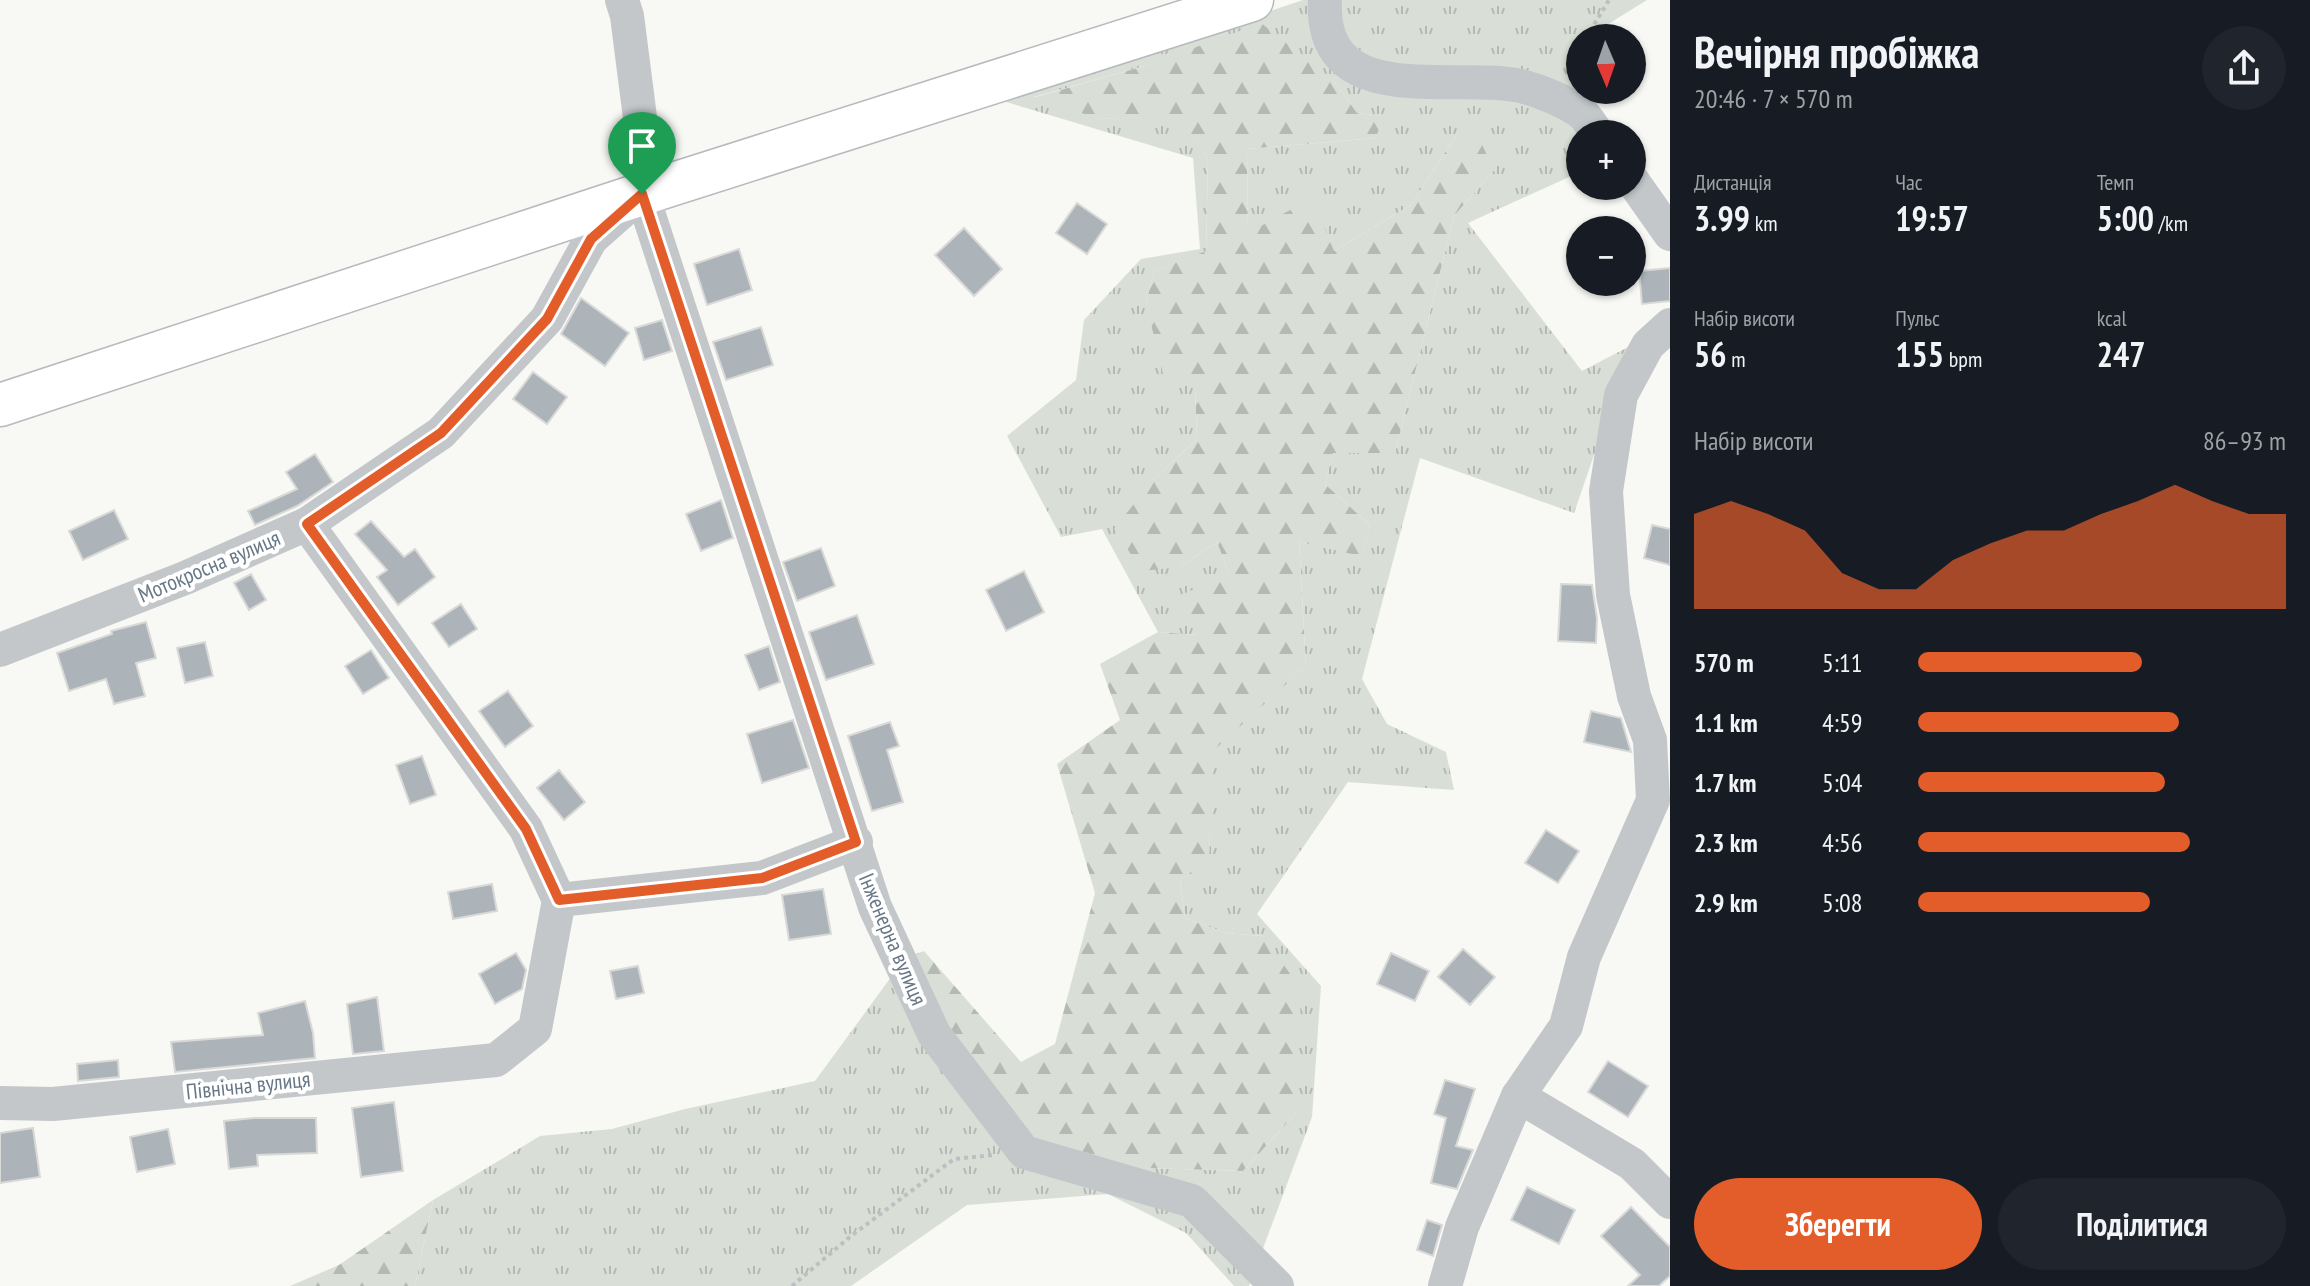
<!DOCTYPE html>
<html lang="uk">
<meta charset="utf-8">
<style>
body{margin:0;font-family:"PT Sans Narrow",sans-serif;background:#20242c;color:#f1f3f6;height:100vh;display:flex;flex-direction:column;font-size:30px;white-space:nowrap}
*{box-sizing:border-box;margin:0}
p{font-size:26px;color:#9ea1a6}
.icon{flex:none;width:44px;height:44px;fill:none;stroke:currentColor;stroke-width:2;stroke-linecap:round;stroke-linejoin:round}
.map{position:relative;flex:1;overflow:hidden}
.drawer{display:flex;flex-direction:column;background:#171b24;width:640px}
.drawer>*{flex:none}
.needle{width:52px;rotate:178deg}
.tools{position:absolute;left:1566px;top:24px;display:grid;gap:16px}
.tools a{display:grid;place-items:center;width:80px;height:80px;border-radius:50%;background:#171b24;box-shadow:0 2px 6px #0004;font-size:40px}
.pin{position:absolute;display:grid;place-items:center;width:68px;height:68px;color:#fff;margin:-82px -34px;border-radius:50% 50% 50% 0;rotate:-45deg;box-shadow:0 0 8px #0007}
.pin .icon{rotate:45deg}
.round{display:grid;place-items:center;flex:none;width:84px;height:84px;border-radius:42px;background:#20242c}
.headline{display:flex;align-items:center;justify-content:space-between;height:136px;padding:0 24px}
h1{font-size:44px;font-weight:700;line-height:60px}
.figures{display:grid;grid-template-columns:repeat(3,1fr);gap:12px;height:136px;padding:8px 24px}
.figures div{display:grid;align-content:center}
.figures b{font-size:34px;font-weight:700}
.figures small{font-size:22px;font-weight:400}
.figures p{font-size:22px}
.chart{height:224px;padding:16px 24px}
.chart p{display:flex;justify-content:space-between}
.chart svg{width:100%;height:144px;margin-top:8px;fill:#e35d2a;opacity:.7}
.primary-button{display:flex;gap:16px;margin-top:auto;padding:16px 24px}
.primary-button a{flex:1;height:92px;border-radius:48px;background:#e35d2a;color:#fff;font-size:32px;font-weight:700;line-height:92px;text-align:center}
.primary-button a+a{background:#20242c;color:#f1f3f6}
ul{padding:0 24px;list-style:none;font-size:26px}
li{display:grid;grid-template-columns:128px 96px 1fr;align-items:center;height:60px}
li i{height:20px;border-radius:10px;background:#e35d2a}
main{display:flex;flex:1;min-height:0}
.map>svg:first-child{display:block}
.grass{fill:url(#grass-tufts)}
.forest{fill:url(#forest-firs)}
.building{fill:#acb4ba;stroke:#d9d9d7;stroke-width:2}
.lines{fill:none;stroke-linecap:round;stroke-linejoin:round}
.major-casing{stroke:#b6babe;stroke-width:45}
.path{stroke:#bdbfc2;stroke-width:4;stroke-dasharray:4 4;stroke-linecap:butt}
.minor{stroke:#c3c7ca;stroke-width:34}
.major{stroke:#fff;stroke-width:42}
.route-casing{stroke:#fff;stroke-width:16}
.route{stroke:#e35d2a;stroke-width:10}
.labels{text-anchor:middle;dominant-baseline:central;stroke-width:8;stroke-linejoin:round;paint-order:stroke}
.street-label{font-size:22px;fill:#677786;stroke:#fff}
</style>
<main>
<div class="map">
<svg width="1670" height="1286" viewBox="0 0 1670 1286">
<defs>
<pattern id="grass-tufts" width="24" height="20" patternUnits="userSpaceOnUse" patternTransform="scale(2)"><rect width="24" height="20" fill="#d9dfd6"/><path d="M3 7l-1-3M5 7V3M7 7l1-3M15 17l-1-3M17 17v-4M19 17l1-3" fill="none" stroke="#b4bab3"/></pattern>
<pattern id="forest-firs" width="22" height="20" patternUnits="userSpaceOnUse" patternTransform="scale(2)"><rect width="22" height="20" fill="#d9dfd6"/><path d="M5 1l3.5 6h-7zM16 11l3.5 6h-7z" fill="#b4bab3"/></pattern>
</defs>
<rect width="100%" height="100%" fill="#f8f8f5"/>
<path class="grass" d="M1303 0H1647L1597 31 1596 38H1580V90H1591L1596 134H1580V172L1468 223 1582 371 1632 345 1574 513 1420 458 1362 679 1387 724 1446 752 1454 790 1348 782 1257 914 1321 986 1312 1117 1249 1286H1234L1186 1233 1108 1194 967 1205 851 1286H415L433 1200 540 1136 612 1129 685 1109 815 1081 905 958 961 1050 1146 1168 1243 1171 1297 1112 1263 936 1226 933 1185 918 1180 880 1209 858 1212 751 1306 666 1299 542 1361 555 1370 525 1325 484 1333 452 1395 453 1454 216 1494 170 1457 134 1411 205 1334 251 1248 233 1247 149 1376 138 1382 116 1357 113 1333 80 1148 65 1034 97 1101 119 1178 115 1208 159 1206 252 1154 271 1146 303 1156 336 1195 388 1197 439 1153 480 1180 567 1217 542 1229 574 1198 635 1158 632 1102 529 1061 537 1007 436 1076 380 1084 320 1141 259 1200 249 1193 158 1003 101Z"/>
<g class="forest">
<path d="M1261 23 1333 80 1357 113 1383 116 1376 138 1247 149 1248 233 1312 198 1334 251 1411 205 1457 134 1478 136 1494 170 1454 216 1395 453H1333L1325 484 1370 525 1361 556 1299 542 1306 666 1213 751 1209 859 1180 880 1185 918 1226 933 1263 936 1301 989 1297 1112 1243 1171 1146 1168 1047 1142 961 1050 905 958 924 951 1021 1062 1055 1044 1095 893 1057 764 1120 720 1100 664 1158 632 1197 635 1183 594 1229 574 1217 542 1180 567 1142 571 1114 529 1153 480 1197 439 1195 388 1164 378 1146 303 1154 271 1206 251 1208 159 1178 116 1101 119 1032 98 1148 65Z"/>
<path d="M433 1200 415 1286H290L339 1265Z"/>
</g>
<g class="building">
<path d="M1077 203 1107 224 1087 254 1056 233Z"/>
<path d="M964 228 1002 269 974 296 935 255Z"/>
<path d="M739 249 752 290 707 305 694 264Z"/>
<path d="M1670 268V301L1642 304 1639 271Z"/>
<path d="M581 298 629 333 605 366 561 334Z"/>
<path d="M662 320 672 351 644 360 635 328Z"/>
<path d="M761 327 773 365 726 380 713 342Z"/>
<path d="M533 372 567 397 547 424 513 399Z"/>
<path d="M315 454 333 482 297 506 255 525 248 511 297 489 286 472Z"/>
<path d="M721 500 733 538 701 551 686 514Z"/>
<path d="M114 510 128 539 83 560 69 531Z"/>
<path d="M371 521 404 557 415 549 435 577 398 605 377 577 387 570 355 534Z"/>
<path d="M1652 525 1670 529V565L1644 558Z"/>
<path d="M821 548 835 586 797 601 783 562Z"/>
<path d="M1024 571 1044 612 1006 631 986 590Z"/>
<path d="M251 574 266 600 249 610 234 583Z"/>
<path d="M1561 584 1592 585 1597 618 1596 643 1558 641Z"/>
<path d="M461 604 477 629 449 647 432 623Z"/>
<path d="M857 615 874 664 826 680 809 632Z"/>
<path d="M146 622 156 658 136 663 145 696 114 704 106 679 69 691 57 653 112 634 111 631Z"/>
<path d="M205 642 213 676 185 683 177 648Z"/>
<path d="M769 646 780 682 759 690 745 655Z"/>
<path d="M371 650 389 678 363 694 345 666Z"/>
<path d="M508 691 533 726 505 747 479 711Z"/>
<path d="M1591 711 1621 718 1631 752 1584 742Z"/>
<path d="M793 720 809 768 762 783 747 734Z"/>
<path d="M890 722 899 746 887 750 903 802 872 811 848 736Z"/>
<path d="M422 756 436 795 410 804 396 765Z"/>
<path d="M559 770 585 802 564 820 537 788Z"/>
<path d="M1546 830 1579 851 1558 883 1525 863Z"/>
<path d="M492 884 497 911 453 919 448 892Z"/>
<path d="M823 889 831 934 789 940 782 895Z"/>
<path d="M1463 949 1495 977 1470 1005 1438 977Z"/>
<path d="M516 953 526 970 522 989 495 1004 479 974Z"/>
<path d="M1391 953 1429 971 1415 1001 1377 984Z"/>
<path d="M638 966 644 993 616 999 610 971Z"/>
<path d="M377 997 384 1051 353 1054 347 1004Z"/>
<path d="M305 1001 313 1033 315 1058 175 1072 171 1042 263 1035 258 1013Z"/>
<path d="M118 1060 119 1077 78 1081 77 1064Z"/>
<path d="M1608 1061 1648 1086 1628 1117 1588 1092Z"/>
<path d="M1445 1080 1475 1089 1456 1146 1473 1150 1457 1189 1431 1183 1446 1118 1434 1114Z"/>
<path d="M394 1102 403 1171 361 1177 352 1108Z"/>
<path d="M254 1118H316L317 1153 257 1155 258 1166 229 1169 224 1121Z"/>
<path d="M33 1128 40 1177 0 1183V1133Z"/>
<path d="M168 1129 175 1164 137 1172 130 1137Z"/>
<path d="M1527 1187 1575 1210 1559 1244 1511 1220Z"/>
<path d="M1631 1207 1670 1247V1276L1659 1286H1628L1640 1275 1601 1236Z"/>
<path d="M1427 1220 1442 1225 1433 1256 1417 1250Z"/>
</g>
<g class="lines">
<g class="major-casing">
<path id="major" d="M0 405 642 194 1252 0"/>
</g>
<g class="path">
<path d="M1586 38 1609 0"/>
<path d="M1575 77 1572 62 1580 49"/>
<path d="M792 1286 851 1236 954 1159 994 1155"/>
</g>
<g class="minor">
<path d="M622 0 627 16 642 133V194L875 907 934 1034 1024 1152 1192 1201 1277 1286"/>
<path d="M1325 0C1319 113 1455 71 1521 86 1540 91 1568 102 1583 114 1588 119 1593 128 1598 134"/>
<path d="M1632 180 1670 234"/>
<path d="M307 524 441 433 547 319 591 239 636 199"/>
<path d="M0 650 185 578 307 524 526 829 559 900"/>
<path d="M1518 1096 1632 1164 1670 1202"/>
<path d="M0 1103 53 1104 496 1060 535 1029 559 900 762 878 856 842"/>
<path d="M1445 1286 1462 1227 1518 1096 1566 1026 1584 957 1653 800 1650 740 1634 696 1613 595 1606 491 1621 395 1648 345 1670 325"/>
</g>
<use href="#major" class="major"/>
</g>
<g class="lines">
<g class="route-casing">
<path id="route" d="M642 194 856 842 762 878 559 900 526 829 307 524 441 433 547 319 591 239Z"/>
</g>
<use href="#route" class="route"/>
</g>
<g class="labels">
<g class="street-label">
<text transform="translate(209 566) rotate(-23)">Мотокросна вулиця</text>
<text transform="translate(893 939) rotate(67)">Інженерна вулиця</text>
<text transform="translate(248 1085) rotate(-6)">Північна вулиця</text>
</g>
</g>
</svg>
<div class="tools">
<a><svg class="needle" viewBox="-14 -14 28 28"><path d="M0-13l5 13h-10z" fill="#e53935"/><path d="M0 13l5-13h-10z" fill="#9ea1a6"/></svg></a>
<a>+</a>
<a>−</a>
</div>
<div class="pin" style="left:642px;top:194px;background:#1e9e55"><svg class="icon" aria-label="arrive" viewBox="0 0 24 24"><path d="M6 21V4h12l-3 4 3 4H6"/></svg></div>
</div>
<section class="drawer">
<div class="headline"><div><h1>Вечірня пробіжка</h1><p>20:46 · 7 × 570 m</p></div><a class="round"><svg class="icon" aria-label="share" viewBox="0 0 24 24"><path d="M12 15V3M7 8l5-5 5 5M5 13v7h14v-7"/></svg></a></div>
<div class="figures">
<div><p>Дистанція</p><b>3.99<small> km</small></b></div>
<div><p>Час</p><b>19:57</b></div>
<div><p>Темп</p><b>5:00<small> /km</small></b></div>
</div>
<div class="figures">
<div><p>Набір висоти</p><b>56<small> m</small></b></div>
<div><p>Пульс</p><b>155<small> bpm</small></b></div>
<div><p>kcal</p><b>247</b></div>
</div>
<div class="chart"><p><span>Набір висоти</span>86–93 m</p>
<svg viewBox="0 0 160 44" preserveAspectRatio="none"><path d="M0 44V15L10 11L20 15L30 20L40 33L50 38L60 38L70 29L80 24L90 20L100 20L110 15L120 11L130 6L140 11L150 15L160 15V44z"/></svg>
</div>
<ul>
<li><b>570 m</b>5:11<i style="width:61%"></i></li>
<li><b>1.1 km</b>4:59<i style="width:71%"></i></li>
<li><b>1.7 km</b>5:04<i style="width:67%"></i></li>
<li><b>2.3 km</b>4:56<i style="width:74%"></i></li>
<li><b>2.9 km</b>5:08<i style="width:63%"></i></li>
</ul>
<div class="primary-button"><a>Зберегти</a><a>Поділитися</a></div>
</section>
</main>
